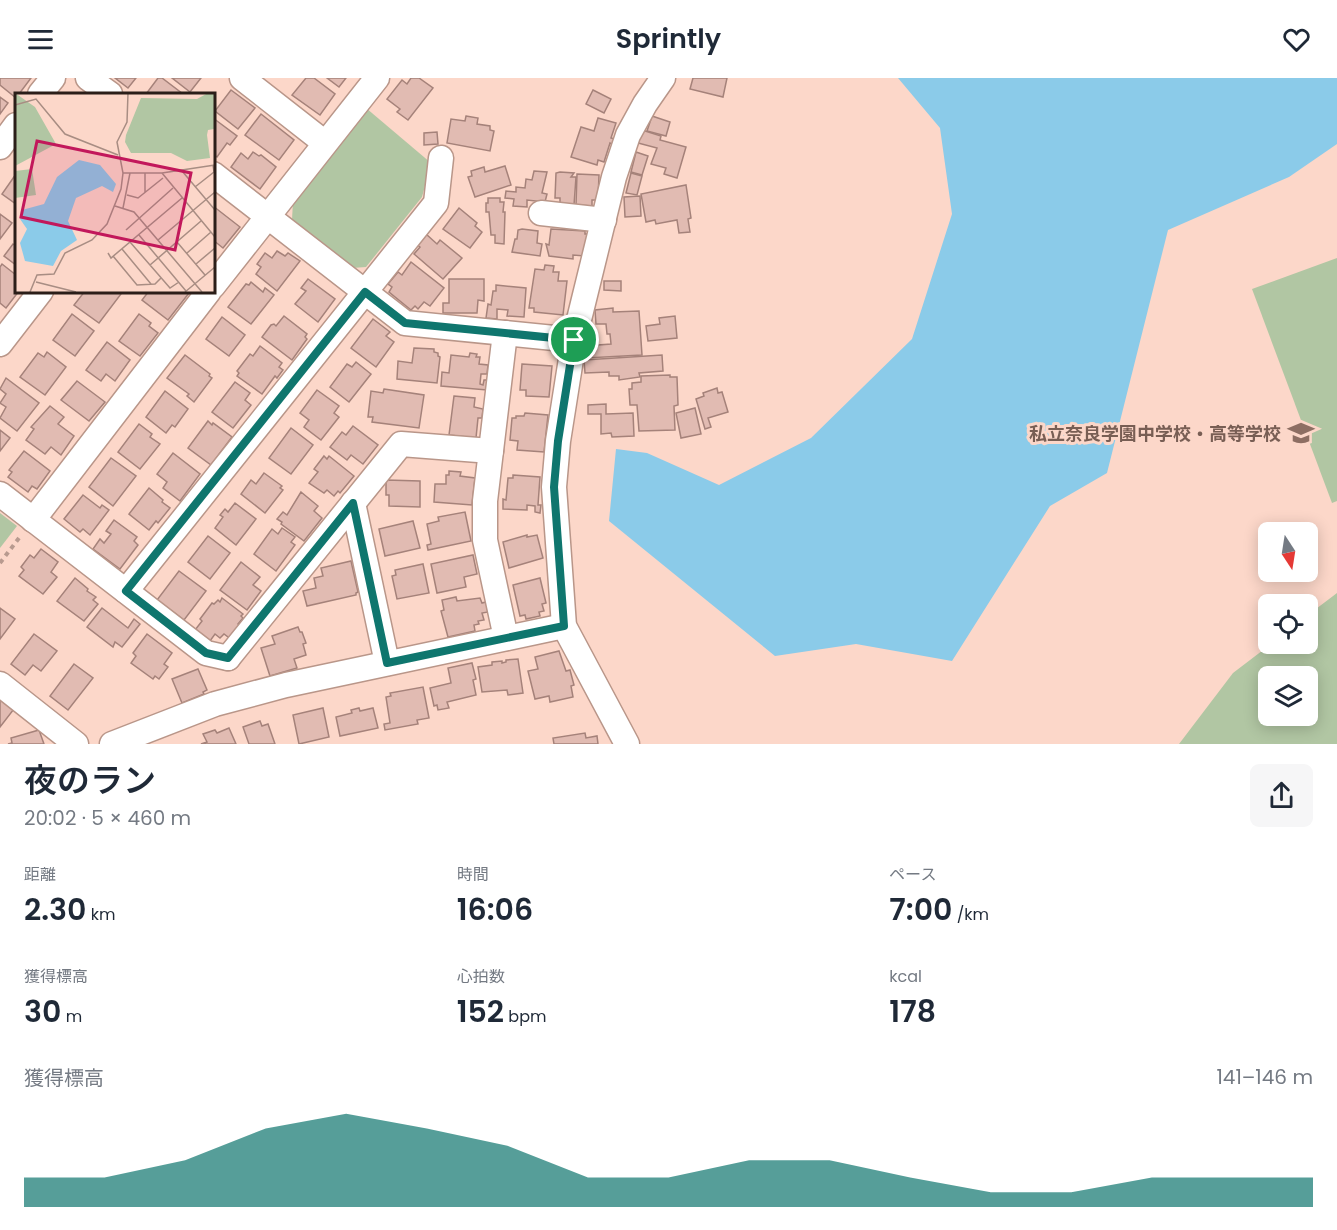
<!DOCTYPE html>
<html lang="ja">
<meta charset="utf-8">
<style>
body{margin:0;font-family:Poppins,"Noto Sans JP",sans-serif;background:#f6f6f7;color:#1f2937;height:100vh;display:flex;flex-direction:column;font-size:22px;white-space:nowrap}
*{box-sizing:border-box;margin:0}
p{font-size:20px;color:#747a83}
.icon{flex:none;width:33px;height:33px;fill:none;stroke:currentColor;stroke-width:2;stroke-linecap:round;stroke-linejoin:round}
.map{position:relative;height:666px;overflow:hidden}
.details{display:flex;flex-direction:column;background:#fff;flex:1}
.details>*{flex:none}
.needle{width:39px;rotate:168deg}
.controls{position:absolute;left:1258px;top:444px;display:grid;gap:12px}
.controls a{display:grid;place-items:center;width:60px;height:60px;border-radius:9px;background:#fff;box-shadow:0 3px 15px #0003;font-size:30px}
.pin{position:absolute;display:grid;place-items:center;width:51px;height:51px;color:#fff;margin:-26px;border:3px solid #fff;border-radius:50%;box-shadow:0 2px 6px #0007}
.round{display:grid;place-items:center;flex:none;width:63px;height:63px;border-radius:9px;background:#f6f6f7}
.summary{display:flex;align-items:center;justify-content:space-between;height:102px;padding:0 24px}
h1{font-size:33px;font-weight:600;line-height:45px}
.metrics{display:grid;grid-template-columns:repeat(3,1fr);gap:9px;height:102px;padding:6px 24px}
.metrics div{display:grid;align-content:center}
.metrics b{font-size:30px;font-weight:600}
.metrics small{font-size:16px;font-weight:400}
.metrics p{font-size:16px}
.chart{height:168px;padding:12px 24px}
.chart p{display:flex;justify-content:space-between}
.chart svg{width:100%;height:108px;margin-top:6px;fill:#0f766e;opacity:.7}
header{display:flex;justify-content:space-between;align-items:center;height:78px;padding:0 24px;background:#fff;font-size:27px;font-weight:600}
.map>svg:first-child{display:block}
.green{fill:#b1c6a3;fill-rule:evenodd}
.water{fill:#8bcbe9}
.building{fill:#e1bbb2;stroke:#a5827a;stroke-width:1.5}
.lines{fill:none;stroke-linecap:round;stroke-linejoin:round}
.minor-casing{stroke:#b99689;stroke-width:27}
.path{stroke:#b89a8f;stroke-width:4;stroke-dasharray:4.5 4.5;stroke-linecap:butt}
.minor{stroke:#fff;stroke-width:24}
.route-casing{stroke:#fff;stroke-width:12}
.route{stroke:#0f766e;stroke-width:8}
.labels{text-anchor:middle;dominant-baseline:central;stroke-width:6;stroke-linejoin:round;paint-order:stroke}
.education-label{font-size:18px;font-weight:bold;fill:#785e54;stroke:#fcd7c9;text-anchor:end}
.inset-road{fill:none;stroke:#a88d83;stroke-width:1.5}
.view{fill:#c2185b;fill-opacity:0.15;stroke:#c2185b;stroke-width:3}
.inset-edge{fill:none;stroke:#2b1e19;stroke-width:3}
</style>
<header><svg class="icon" aria-label="menu" viewBox="0 0 24 24"><path d="M4 6h16M4 12h16M4 18h16"/></svg>Sprintly<svg class="icon" aria-label="heart" viewBox="0 0 24 24"><path d="M12 20l-8-8c-3-5 5-10 8-4 3-6 11-1 8 4z"/></svg></header>
<div class="map">
<svg width="1337" height="666" viewBox="0 0 1337 666">
<rect width="100%" height="100%" fill="#fcd7c9"/>
<g class="green">
<path d="M366 30 431 85 422 119 366 189 352 190 292 142 293 123Z"/>
<path d="M1337 180V423L1332 425 1252 211Z"/>
<path d="M0 435 17 448 0 470Z"/>
<path d="M1337 515V666H1179L1233 595 1271 566H1308V537ZM1269 598H1308V638H1269Z"/>
</g>
<path class="water" d="M898 0H1337V66L1289 99 1168 152 1107 395 1050 428 952 583 856 566 775 578 609 443 616 371 647 375 719 407 811 360 912 261 952 136 940 50Z"/>
<g class="building">
<path d="M0 0H31L19 16H16V20L0 7Z"/>
<path d="M115 0H136L128 10Z"/>
<path d="M158 0H162L183 16H146Z"/>
<path d="M172 0H201L190 14Z"/>
<path d="M306 0H314L335 16 320 37 292 17Z"/>
<path d="M327 0H346L339 9Z"/>
<path d="M411 0H419L433 10 408 42 397 34 400 31 387 21 402 2 407 6Z"/>
<path d="M693 0H727L723 19 690 11Z"/>
<path d="M231 12 255 30 238 51 215 33Z"/>
<path d="M593 12 611 21 604 35 586 26Z"/>
<path d="M0 19 8 25 0 36Z"/>
<path d="M261 36 294 62 279 82 245 57Z"/>
<path d="M466 38 478 40 477 46 490 48V52L494 53 490 73 447 65 451 41 465 43Z"/>
<path d="M652 38 670 44 666 58 647 53Z"/>
<path d="M213 40 237 58 230 67 227 65 217 79 213 76Z"/>
<path d="M598 40 616 45 611 60 615 61 613 67 610 65 604 84 598 82 597 87 571 79 581 49 594 53Z"/>
<path d="M642 52 661 58 660 62 686 69 677 100 664 96 666 90 651 86 657 70 638 65Z"/>
<path d="M437 54 438 66 424 67V55Z"/>
<path d="M253 74 259 78 261 77 276 89 260 111 231 89 241 75 248 81Z"/>
<path d="M636 74 648 78 642 97 631 94Z"/>
<path d="M505 88 511 107 475 119 468 99 472 98 471 93 484 89 485 94Z"/>
<path d="M534 93 547 94 542 115 547 116 545 124 527 122V129L513 128 514 121 505 120 506 113 516 114V109L525 110 526 101 532 102Z"/>
<path d="M560 94 574 95 571 99H576L574 127H560V120H555L556 95Z"/>
<path d="M631 95 642 98 637 117 626 115Z"/>
<path d="M16 96V126L2 116Z"/>
<path d="M577 96 599 97 598 122H592V128L576 127Z"/>
<path d="M686 107 691 140 688 141 690 154 679 155 677 142 656 146 655 142 646 144 641 116Z"/>
<path d="M640 118 641 138 625 139 624 119Z"/>
<path d="M488 120H500V124H504L503 134H505L504 166 495 165V157H491L489 134H486V125H488Z"/>
<path d="M213 128 240 149 223 170 213 162Z"/>
<path d="M459 130 477 145 475 148 482 154 470 170 443 151Z"/>
<path d="M0 136 12 145 0 161Z"/>
<path d="M522 151 538 153 537 165 542 166 540 178 512 174 515 161H517L518 152Z"/>
<path d="M551 151 585 153V156H587L585 178 573 177V181L549 178 546 166 549 167Z"/>
<path d="M426 156 437 166 440 162 462 180 443 201 414 176 420 169 416 166Z"/>
<path d="M13 166 16 168V187L4 178Z"/>
<path d="M277 173 285 178 288 175 300 183 277 213 256 196 261 189 257 186 265 175 272 180Z"/>
<path d="M411 184 444 210 430 228 424 224 418 231 415 228 411 232 389 214 392 209 388 206 398 194 402 197Z"/>
<path d="M2 186 16 197V213H19L6 230 0 225V189Z"/>
<path d="M545 187 554 188 553 194H559L558 203H567L563 237 534 234V230H529L535 191 544 192Z"/>
<path d="M308 201 335 221 318 244 295 226 306 213 301 210Z"/>
<path d="M449 201H484V223L478 222 477 235H443V225H449Z"/>
<path d="M604 203H621V213L604 212Z"/>
<path d="M251 204 263 214 265 210 274 217 251 246 228 229 246 206 249 207Z"/>
<path d="M496 207 526 210 524 239 507 238 508 232 497 231V241L486 240 488 226 491 227 493 213H496Z"/>
<path d="M85 213H117L121 216 99 245 74 227Z"/>
<path d="M149 213H187L189 215 168 242 142 222Z"/>
<path d="M613 230V234L639 233 642 277 586 280 585 268 611 266 610 256H607L606 246H596L595 232Z"/>
<path d="M72 236 94 253 75 278 53 262Z"/>
<path d="M139 236 151 245 149 248 158 255 140 278 119 263Z"/>
<path d="M284 238 307 256 305 259 307 261 292 282 262 259 271 247 274 246 276 248Z"/>
<path d="M675 238 677 260 648 263 646 248 660 246 659 240Z"/>
<path d="M222 239 245 257 229 278 206 261Z"/>
<path d="M373 241 390 254 386 258 394 264 376 289 351 270Z"/>
<path d="M107 264 130 282 115 303 106 296 101 303 86 292Z"/>
<path d="M260 268 282 285 279 289 283 292 277 300 275 298 262 316 237 298 239 295 237 293 250 276 253 278Z"/>
<path d="M414 270 434 271V274L438 275V278L440 279 437 305 397 301 398 283 412 285Z"/>
<path d="M47 274 66 289 45 317 20 299 38 275 44 279Z"/>
<path d="M470 275 477 276 476 279H480L479 286 488 287 487 296H481L480 306 483 307 484 302H488L487 312 441 308 442 294 449 295 451 277 469 279Z"/>
<path d="M185 277 210 296 209 298 212 300 194 324 187 318 189 316 167 300Z"/>
<path d="M662 277 663 293 639 295 640 299 619 302V298H609V294L585 295 584 282Z"/>
<path d="M356 284 371 296 349 324 330 309 347 286 352 289Z"/>
<path d="M522 286 552 288 549 319 526 318V312H520Z"/>
<path d="M670 297V299H677L678 327 674 328 675 352 639 353 637 327H630L629 311H632V305L641 304V298Z"/>
<path d="M6 300 39 325 17 353 0 340 6 329 0 325 6 316 0 311Z"/>
<path d="M77 303 105 324 89 343 61 322Z"/>
<path d="M235 304 250 315 245 322 251 327 233 350 212 334Z"/>
<path d="M717 310 718 315 722 314 728 334 708 340 711 349 705 351 696 321 704 318 703 315Z"/>
<path d="M384 311 424 317 419 350 372 344 373 339H368L371 313 383 315Z"/>
<path d="M317 312 339 328 334 335 339 339 321 362 304 349 309 342 300 335Z"/>
<path d="M165 313 188 331 175 349 172 347 166 355 146 339Z"/>
<path d="M454 318 475 320 474 329 483 331 482 340H478L476 360 449 357Z"/>
<path d="M606 326V336L633 335 634 358 612 359 611 355 601 356V336H588V327Z"/>
<path d="M50 328 64 339 58 346 74 358 61 377 51 369 45 376 26 362 34 351 31 349Z"/>
<path d="M695 330 701 356 681 360 676 335Z"/>
<path d="M525 335 548 337 544 374 517 372 518 363 510 362 512 340H516V338H524Z"/>
<path d="M208 343 212 347 213 345 232 359 211 387 188 370Z"/>
<path d="M139 346 152 356 150 359 160 366 140 391 118 374Z"/>
<path d="M353 348 378 367 363 386 351 377 347 382 330 369 342 354 346 357Z"/>
<path d="M291 350 313 367 291 396 269 380Z"/>
<path d="M0 352 10 360 0 373Z"/>
<path d="M24 373 50 393 37 411 32 408 28 414 8 399 12 394 9 392Z"/>
<path d="M173 375 200 396 180 423 163 410 167 404 157 396Z"/>
<path d="M324 378 327 381 329 378 354 398 340 415 338 413 334 418 327 412 324 415 309 405 318 394 314 391Z"/>
<path d="M111 380 136 398 113 428 89 409Z"/>
<path d="M449 393 461 394 460 398 475 400 472 427 434 424 435 406H446V397H449Z"/>
<path d="M264 395 282 408 280 410 283 412 265 435 241 416 251 402 256 406Z"/>
<path d="M513 397 540 399 538 427H541L540 435 535 434V428L527 427V432L503 431V421L506 422 508 400H513Z"/>
<path d="M386 402 420 403V429L389 428V417H386Z"/>
<path d="M149 410 163 422 162 424 170 430 158 445 156 443 149 452 129 436Z"/>
<path d="M301 414 318 428 314 433 322 440 304 463 281 446 282 444 277 441 283 434 287 437Z"/>
<path d="M83 417 100 430 102 427 109 432 90 457 83 451 80 454 64 441Z"/>
<path d="M235 425 256 441 236 467 215 450 223 439 220 437 225 431 228 434Z"/>
<path d="M465 434 471 463 428 472 427 467 431 466 427 446 439 443 438 439Z"/>
<path d="M114 442 137 459 134 463 138 467 120 491 93 471 100 461 104 465 111 456 106 453Z"/>
<path d="M413 443 420 470 385 478 379 451Z"/>
<path d="M282 450 295 459 291 464 295 467 276 493 254 476 272 451 278 456Z"/>
<path d="M527 457V459L537 457 543 480 509 490 503 464Z"/>
<path d="M208 458 230 475 210 501 188 484Z"/>
<path d="M41 471 58 484 51 494 57 499 43 516 19 498 24 492 21 489 30 477 34 480Z"/>
<path d="M473 477 477 496 464 499 466 509 437 515 431 486Z"/>
<path d="M351 483 358 514 356 515V517L307 528 303 513 316 510 314 500 323 498 321 490Z"/>
<path d="M241 484 260 499 253 507 261 513 247 532 220 512Z"/>
<path d="M423 486 429 515 397 521 392 498 396 497 395 492Z"/>
<path d="M179 493 206 513 184 542 157 522Z"/>
<path d="M75 500 88 511 87 513 96 519 93 522 98 526 84 543 57 523Z"/>
<path d="M540 500 546 525 542 526 544 533 539 534 540 538 526 541 525 537 520 538 513 507Z"/>
<path d="M456 519 457 523 480 520 482 525 486 524 488 534 482 535 484 542 478 543 479 546 474 547 475 553 448 559 441 533 444 532 442 522Z"/>
<path d="M222 520 243 536 241 538 243 540 238 546 241 549 232 562 224 556 220 560 215 556 210 563 195 552 202 543 200 541 212 525 214 526 218 522 220 524Z"/>
<path d="M0 530 15 541 0 561Z"/>
<path d="M102 530 128 550 134 541 140 546 122 569 115 564 113 569 87 549Z"/>
<path d="M298 549 300 554H302L306 565 303 566 306 577 294 581 297 590 270 598 261 570 275 566 272 558Z"/>
<path d="M34 556 57 573 41 593 33 587 25 597 11 586Z"/>
<path d="M147 556 172 575 164 586 168 589 159 601 155 598 153 601 131 585 136 578 133 575Z"/>
<path d="M559 573 566 593 570 592 574 607 571 608 573 619 550 624 549 618 535 621 528 593 538 591 535 579Z"/>
<path d="M518 581 523 615 508 617 507 612 482 614 478 589 492 587V584L502 583V585L506 584V582Z"/>
<path d="M472 585 476 601 473 602 476 617 447 624 449 630 438 632 437 627 434 628 430 610 451 605 448 590Z"/>
<path d="M74 586 93 600 68 632 50 618Z"/>
<path d="M198 591 207 612 203 614 204 616 182 625 172 601Z"/>
<path d="M423 609 429 640 417 642 418 646 385 652 384 646 390 645 386 619 391 618 390 615Z"/>
<path d="M0 620 14 631 0 649Z"/>
<path d="M323 630 329 659 299 666 293 637Z"/>
<path d="M359 630 360 633 373 630 378 650 340 658 336 639 352 635 351 632Z"/>
<path d="M260 643 262 648 268 646 275 666H249L243 649Z"/>
<path d="M229 650 236 666H201L207 664 203 656 215 652 217 655Z"/>
<path d="M39 652 44 666H8L12 665 11 660Z"/>
<path d="M585 655 586 660 597 658 598 666H554L553 660Z"/>
</g>
<g class="lines">
<g class="minor-casing">
<g id="minor">
<path d="M88 0 110 16"/>
<path d="M242 0 325 65"/>
<path d="M40 16 53 0"/>
<path d="M0 69 16 47"/>
<path d="M213 96 405 245 574 262"/>
<path d="M541 135 604 142"/>
<path d="M213 208 377 0"/>
<path d="M505 255 485 423V462L506 560"/>
<path d="M0 266 41 213"/>
<path d="M0 416 206 575 228 580"/>
<path d="M353 425 387 585"/>
<path d="M33 442 209 213"/>
<path d="M126 513 436 125 441 80"/>
<path d="M228 580 401 366 491 373"/>
<path d="M0 606 76 666"/>
<path d="M112 666 215 626 286 607 564 548"/>
<path d="M627 666 564 548 554 409 558 363 574 262 614 99 628 57 645 26 663 0"/>
</g>
</g>
<path class="path" d="M0 485 19 460"/>
<use href="#minor" class="minor"/>
</g>
<g class="lines">
<g class="route-casing">
<path id="route" d="M365 214 405 245 574 262 558 363 554 409 564 548 387 585 353 425 228 580 206 575 126 513Z"/>
</g>
<use href="#route" class="route"/>
</g>
<defs>
<g id="school-bare" transform="scale(2.07)"><path d="M0-5L7-2L0 1L-7-2ZM-4 1L0 2.5L4 1V4Q0 6-4 4Z" fill="#8d6e63" stroke="#fcd7c9" stroke-width="2.5" paint-order="stroke"/></g>
</defs>
<g fill-rule="evenodd">
<use href="#school-bare" x="1301" y="355"/>
</g>
<g class="labels">
<g class="education-label">
<text x="1281" y="355">私立奈良学園中学校・高等学校</text>
</g>
</g>
<g transform="translate(15 15)">
<rect width="200" height="200" fill="#fcd7c9"/>
<path d="M0 0 20 14 41 51 0 73ZM193 0H199V36L193 37 192 42 195 65 172 68 156 60H116L110 49 111 42 126 5 182 6ZM17 76 21 102 0 105V78Z" fill="#b1c6a3"/>
<path d="M64 67 85 72 101 91 98 99 87 93 61 105 53 128 62 147 46 158 38 173 10 168 5 150 12 136 5 126 7 117 29 111 42 84Z" fill="#8bcbe9"/>
<path class="inset-road" d="M0 12 21 6 50 41 103 62M167 78 200 117M108 80H147L200 72M130 80V99M147 80 200 144M180 94 199 79 198 72M112 102 123 105 148 85M100 113 119 119 187 199M108 115 115 80M111 137 158 95M124 142 171 198M143 147 200 99M115 149 155 195 164 189M162 149 190 182M107 156 136 191M93 160 96 165 167 105M172 160 196 139M98 163 122 192 140 191 146 185M181 171 200 155M135 172 186 128M21 189 61 199M15 199 22 182 39 181 50 160 77 147 92 131 106 96 108 80 102 49 112 29 113 0M170 199 200 174"/>
<path class="view" d="M22 48 176 80 160 157 6 124Z"/>
<rect width="200" height="200" class="inset-edge"/>
</g>
</svg>
<div class="controls">
<a><svg class="needle" viewBox="-14 -14 28 28"><path d="M0-13l5 13h-10z" fill="#e53935"/><path d="M0 13l5-13h-10z" fill="#747a83"/></svg></a>
<a><svg class="icon" aria-label="locate" viewBox="0 0 24 24"><circle cx="12" cy="12" r="6"/><path d="M12 2v4M12 18v4M2 12h4M18 12h4"/></svg></a>
<a><svg class="icon" aria-label="layers" viewBox="0 0 24 24"><path d="M12 4l9 5-9 5-9-5zM3 14l9 5 9-5"/></svg></a>
</div>
<div class="pin" style="left:574px;top:262px;background:#1e9e55"><svg class="icon" aria-label="arrive" viewBox="0 0 24 24"><path d="M6 21V4h12l-3 4 3 4H6"/></svg></div>
</div>
<section class="details">
<div class="summary"><div><h1>夜のラン</h1><p>20:02 · 5 × 460 m</p></div><a class="round"><svg class="icon" aria-label="share" viewBox="0 0 24 24"><path d="M12 15V3M7 8l5-5 5 5M5 13v7h14v-7"/></svg></a></div>
<div class="metrics">
<div><p>距離</p><b>2.30<small> km</small></b></div>
<div><p>時間</p><b>16:06</b></div>
<div><p>ペース</p><b>7:00<small> /km</small></b></div>
</div>
<div class="metrics">
<div><p>獲得標高</p><b>30<small> m</small></b></div>
<div><p>心拍数</p><b>152<small> bpm</small></b></div>
<div><p>kcal</p><b>178</b></div>
</div>
<div class="chart"><p><span>獲得標高</span>141–146 m</p>
<svg viewBox="0 0 160 44" preserveAspectRatio="none"><path d="M0 44V32L10 32L20 25L30 12L40 6L50 12L60 19L70 32L80 32L90 25L100 25L110 32L120 38L130 38L140 32L150 32L160 32V44z"/></svg>
</div>
</section>
